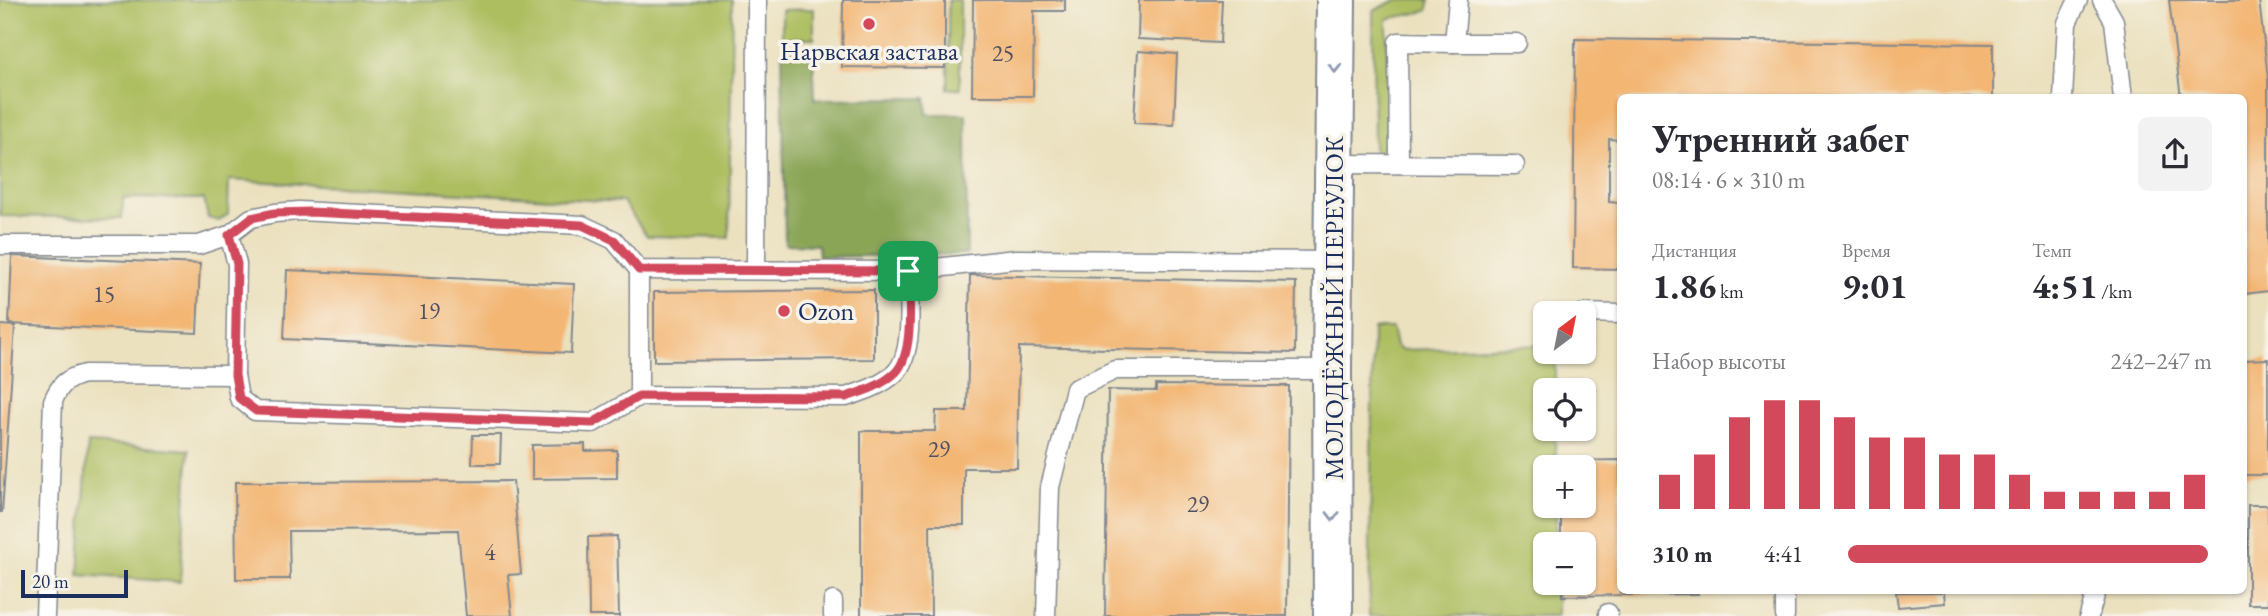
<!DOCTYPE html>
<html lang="ru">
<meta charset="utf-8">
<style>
body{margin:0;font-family:"EB Garamond",serif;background:#f2f2f3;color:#2b2b33;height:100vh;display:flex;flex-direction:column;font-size:26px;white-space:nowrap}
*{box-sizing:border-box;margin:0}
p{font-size:23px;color:#7c7c81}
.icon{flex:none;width:38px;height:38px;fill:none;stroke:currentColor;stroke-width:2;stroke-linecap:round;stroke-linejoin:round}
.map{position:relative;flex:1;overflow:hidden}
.sheet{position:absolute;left:1617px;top:94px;width:630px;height:500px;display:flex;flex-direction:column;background:#fff;border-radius:10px;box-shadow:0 2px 5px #0004}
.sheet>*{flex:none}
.needle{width:46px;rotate:32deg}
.tools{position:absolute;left:1533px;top:301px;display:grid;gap:14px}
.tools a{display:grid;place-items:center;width:63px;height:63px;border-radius:10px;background:#fff;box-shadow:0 2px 5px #0004;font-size:35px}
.scale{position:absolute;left:21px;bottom:18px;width:107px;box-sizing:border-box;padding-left:7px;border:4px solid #1b2f5e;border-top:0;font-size:19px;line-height:24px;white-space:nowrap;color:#1b2f5e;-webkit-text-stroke:5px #f7f3e8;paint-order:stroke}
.pin{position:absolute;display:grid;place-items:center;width:60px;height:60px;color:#fff;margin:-30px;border-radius:14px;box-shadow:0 4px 10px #0006}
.round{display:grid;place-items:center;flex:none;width:74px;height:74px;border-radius:10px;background:#f2f2f3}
.headline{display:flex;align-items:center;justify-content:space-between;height:119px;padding:0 35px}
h1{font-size:38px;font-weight:700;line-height:52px}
.stats{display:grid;grid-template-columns:repeat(3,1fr);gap:10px;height:119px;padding:7px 35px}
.stats div{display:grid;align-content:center}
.stats b{font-size:35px;font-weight:700}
.stats small{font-size:19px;font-weight:400}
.stats p{font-size:19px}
.chart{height:196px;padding:14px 35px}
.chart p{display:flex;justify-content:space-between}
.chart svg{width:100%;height:126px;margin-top:7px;stroke:#d1495b;stroke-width:6}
ul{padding:0 35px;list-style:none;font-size:23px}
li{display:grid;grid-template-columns:112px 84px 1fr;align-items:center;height:52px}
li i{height:18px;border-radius:9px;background:#d1495b}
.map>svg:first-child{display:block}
.green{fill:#adbe61;stroke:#647660;stroke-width:2}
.forest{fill:#8aa557;stroke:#526a5a;stroke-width:2}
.building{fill:#f3b673}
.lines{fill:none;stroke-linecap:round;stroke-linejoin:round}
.service-casing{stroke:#83888e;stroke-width:21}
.tertiary-casing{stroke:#83888e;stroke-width:42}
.service{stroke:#fff;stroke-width:18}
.tertiary{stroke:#fff;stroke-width:38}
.oneway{stroke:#8d97ae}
.route-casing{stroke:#fff;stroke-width:14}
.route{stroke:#d1495b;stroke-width:9}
.poi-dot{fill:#d1495b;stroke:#f7f3e8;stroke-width:2.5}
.labels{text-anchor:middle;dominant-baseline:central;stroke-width:7;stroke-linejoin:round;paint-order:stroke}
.number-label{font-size:23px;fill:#515163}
.poi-label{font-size:26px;fill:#1b2f5e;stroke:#f7f3e8}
.street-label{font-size:26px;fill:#1b2f5e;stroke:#f7f3e8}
</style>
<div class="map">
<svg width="2268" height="616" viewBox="0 0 2268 616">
<rect width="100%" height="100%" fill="#f7f3e8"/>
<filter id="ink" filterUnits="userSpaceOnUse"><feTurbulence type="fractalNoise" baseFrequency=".0143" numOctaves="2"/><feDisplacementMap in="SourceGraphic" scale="14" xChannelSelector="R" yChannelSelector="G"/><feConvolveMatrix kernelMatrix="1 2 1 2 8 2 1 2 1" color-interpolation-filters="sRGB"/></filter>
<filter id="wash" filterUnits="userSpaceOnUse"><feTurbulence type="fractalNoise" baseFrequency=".00686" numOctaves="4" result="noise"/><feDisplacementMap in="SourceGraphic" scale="28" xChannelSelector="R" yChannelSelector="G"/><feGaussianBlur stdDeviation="1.57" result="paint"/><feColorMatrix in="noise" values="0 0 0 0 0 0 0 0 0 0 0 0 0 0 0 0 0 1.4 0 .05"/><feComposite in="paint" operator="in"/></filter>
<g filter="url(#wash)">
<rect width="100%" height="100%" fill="#ebe1bf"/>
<g class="green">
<path d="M0 0H732L729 238 647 236 623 202 229 180 228 214 219 221 208 218 204 199 123 198 122 218 0 216Z"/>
<rect x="948" y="0" width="12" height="89"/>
<path d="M1396 0H1430L1427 11 1387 19V152L1374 157 1373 11Z"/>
<path d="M814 9V38H782V10Z"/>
<path d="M1373 328H1392L1396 346 1401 350 1545 345V352H1555V390H1545V429H1555L1556 467H1545V506H1556V544H1545V583H1557V616H1369Z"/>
<path d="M88 443 189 450 180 582 79 575Z"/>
</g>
<path class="forest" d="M782 51H813L815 99 926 98 927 114H966L967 254 819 257 818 245 785 244Z"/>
<g id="blocks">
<g class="building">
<path d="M843 0H945V68L842 67Z"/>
<path d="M973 0H1065V11H1034L1033 96H972Z"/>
<path d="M1139 0H1222L1220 43 1138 39Z"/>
<path d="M2169 0H2259L2268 78V291L2244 294V98H2181Z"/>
<path d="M1575 39 1993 44V98H1620V140L1609 139V202L1620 203V269L1573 268Z"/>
<path d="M1138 51 1177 54 1174 125 1134 123Z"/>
<path d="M12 256 200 264 197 333 9 324Z"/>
<path d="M287 270 574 284 571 353 284 339Z"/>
<path d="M970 275 1296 282 1295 353 1019 347 1017 468H964V525H930L931 616H861V431H935L936 411H967Z"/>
<path d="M874 290V359L654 361V292Z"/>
<path d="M0 325 15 326 2 512H0Z"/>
<path d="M2268 359V475H2244V360Z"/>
<path d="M1156 385 1289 386 1287 616H1105L1108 390 1156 391Z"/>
<path d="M473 435H501L500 464H472Z"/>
<path d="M585 444V451L617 450V478L532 479V445Z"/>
<path d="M1620 460V592H1698V594L1562 596V583H1584V544H1561V506H1584V467H1560V461Z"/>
<path d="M513 481 521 574 508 575 512 616H466L458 530 289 531 290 579H236L235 482Z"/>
<rect x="2248" y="505" width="20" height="99"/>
<path d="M617 536 619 616H589L588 537Z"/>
<path d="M1896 592H1944L1945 603 1898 607Z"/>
</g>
</g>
</g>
<g filter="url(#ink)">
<use href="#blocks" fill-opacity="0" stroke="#83888e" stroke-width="2"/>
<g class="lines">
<g class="service-casing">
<g id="service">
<path d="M2102 0 2114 21 2123 98"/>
<path d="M1454 43H1517"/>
<path d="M2063 98 2067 23 2078 0"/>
<path d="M1334 164 1515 165"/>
<path d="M1399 164 1398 42 1454 43 1458 0"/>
<path d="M229 235 237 264 235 375 239 398 255 411 593 423 639 396V270"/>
<path d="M0 245H199L229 235 251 218 275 213 299 211 582 225 614 240 639 270 908 271 1016 259 1333 261"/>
<path d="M756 270 757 0"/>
<path d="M1584 313 1620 314"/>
<path d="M639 396 846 397C864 391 881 386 895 373 915 354 909 297 908 271"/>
<path d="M1785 592V616"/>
<path d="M833 601V616"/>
<path d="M1608 613V616"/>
<path d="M45 616 53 401C60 384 67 378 85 374L235 375"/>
<path d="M1046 616 1050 487 1075 389 1115 370H1332"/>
<path d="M2089 616 2096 592"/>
</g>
</g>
<g class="tertiary-casing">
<path id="tertiary" d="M1333 616 1332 370 1336 0"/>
</g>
<use href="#service" class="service"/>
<use href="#tertiary" class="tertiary"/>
</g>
<defs><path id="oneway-chevron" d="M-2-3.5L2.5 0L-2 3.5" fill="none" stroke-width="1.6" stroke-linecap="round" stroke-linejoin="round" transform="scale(1.75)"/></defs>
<g class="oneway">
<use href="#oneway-chevron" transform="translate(1335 68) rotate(90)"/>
<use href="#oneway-chevron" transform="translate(1333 516) rotate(90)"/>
</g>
</g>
<g class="lines" filter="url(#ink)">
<g class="route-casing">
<path id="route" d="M310 212 582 225 614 240 639 270 908 271C909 297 915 354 895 373 881 386 864 391 846 397L639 396 593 423 256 411 239 398 235 375 237 264 229 235 251 218 275 213Z"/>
</g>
<use href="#route" class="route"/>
</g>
<g class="poi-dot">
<circle cx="869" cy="24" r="7"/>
<circle cx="784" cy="311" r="7"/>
</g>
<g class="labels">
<g class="number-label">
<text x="1003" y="53">25</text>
<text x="104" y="294">15</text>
<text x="429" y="311">19</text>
<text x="939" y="449">29</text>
<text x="1198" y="504">29</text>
<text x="490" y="552">4</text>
</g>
<g class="poi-label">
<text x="869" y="51">Нарвская застава</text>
<text x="798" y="311" text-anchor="start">Ozon</text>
</g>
<g class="street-label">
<text transform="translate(1334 308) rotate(-90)">МОЛОДЁЖНЫЙ ПЕРЕУЛОК</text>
</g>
</g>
</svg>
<div class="tools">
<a><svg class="needle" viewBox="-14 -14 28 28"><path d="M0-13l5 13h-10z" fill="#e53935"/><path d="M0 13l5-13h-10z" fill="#7c7c81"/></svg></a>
<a><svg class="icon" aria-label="locate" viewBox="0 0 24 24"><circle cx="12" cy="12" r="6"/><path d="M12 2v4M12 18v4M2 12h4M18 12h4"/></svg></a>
<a>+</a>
<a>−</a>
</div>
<div class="scale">20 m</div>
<div class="pin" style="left:908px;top:271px;background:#1e9e55"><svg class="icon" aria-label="arrive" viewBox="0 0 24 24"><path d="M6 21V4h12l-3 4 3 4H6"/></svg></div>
<section class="sheet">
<div class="headline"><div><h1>Утренний забег</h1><p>08:14 · 6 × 310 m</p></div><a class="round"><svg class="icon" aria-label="share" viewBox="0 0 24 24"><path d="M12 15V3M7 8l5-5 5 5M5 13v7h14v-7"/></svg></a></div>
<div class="stats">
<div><p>Дистанция</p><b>1.86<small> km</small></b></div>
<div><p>Время</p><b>9:01</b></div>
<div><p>Темп</p><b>4:51<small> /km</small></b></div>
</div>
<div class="chart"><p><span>Набор высоты</span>242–247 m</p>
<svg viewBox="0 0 160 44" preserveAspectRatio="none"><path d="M5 44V32M15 44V25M25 44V12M35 44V6M45 44V6M55 44V12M65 44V19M75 44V19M85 44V25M95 44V25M105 44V32M115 44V38M125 44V38M135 44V38M145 44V38M155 44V32"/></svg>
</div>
<ul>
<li><b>310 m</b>4:41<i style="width:99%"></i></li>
</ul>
</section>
</div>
